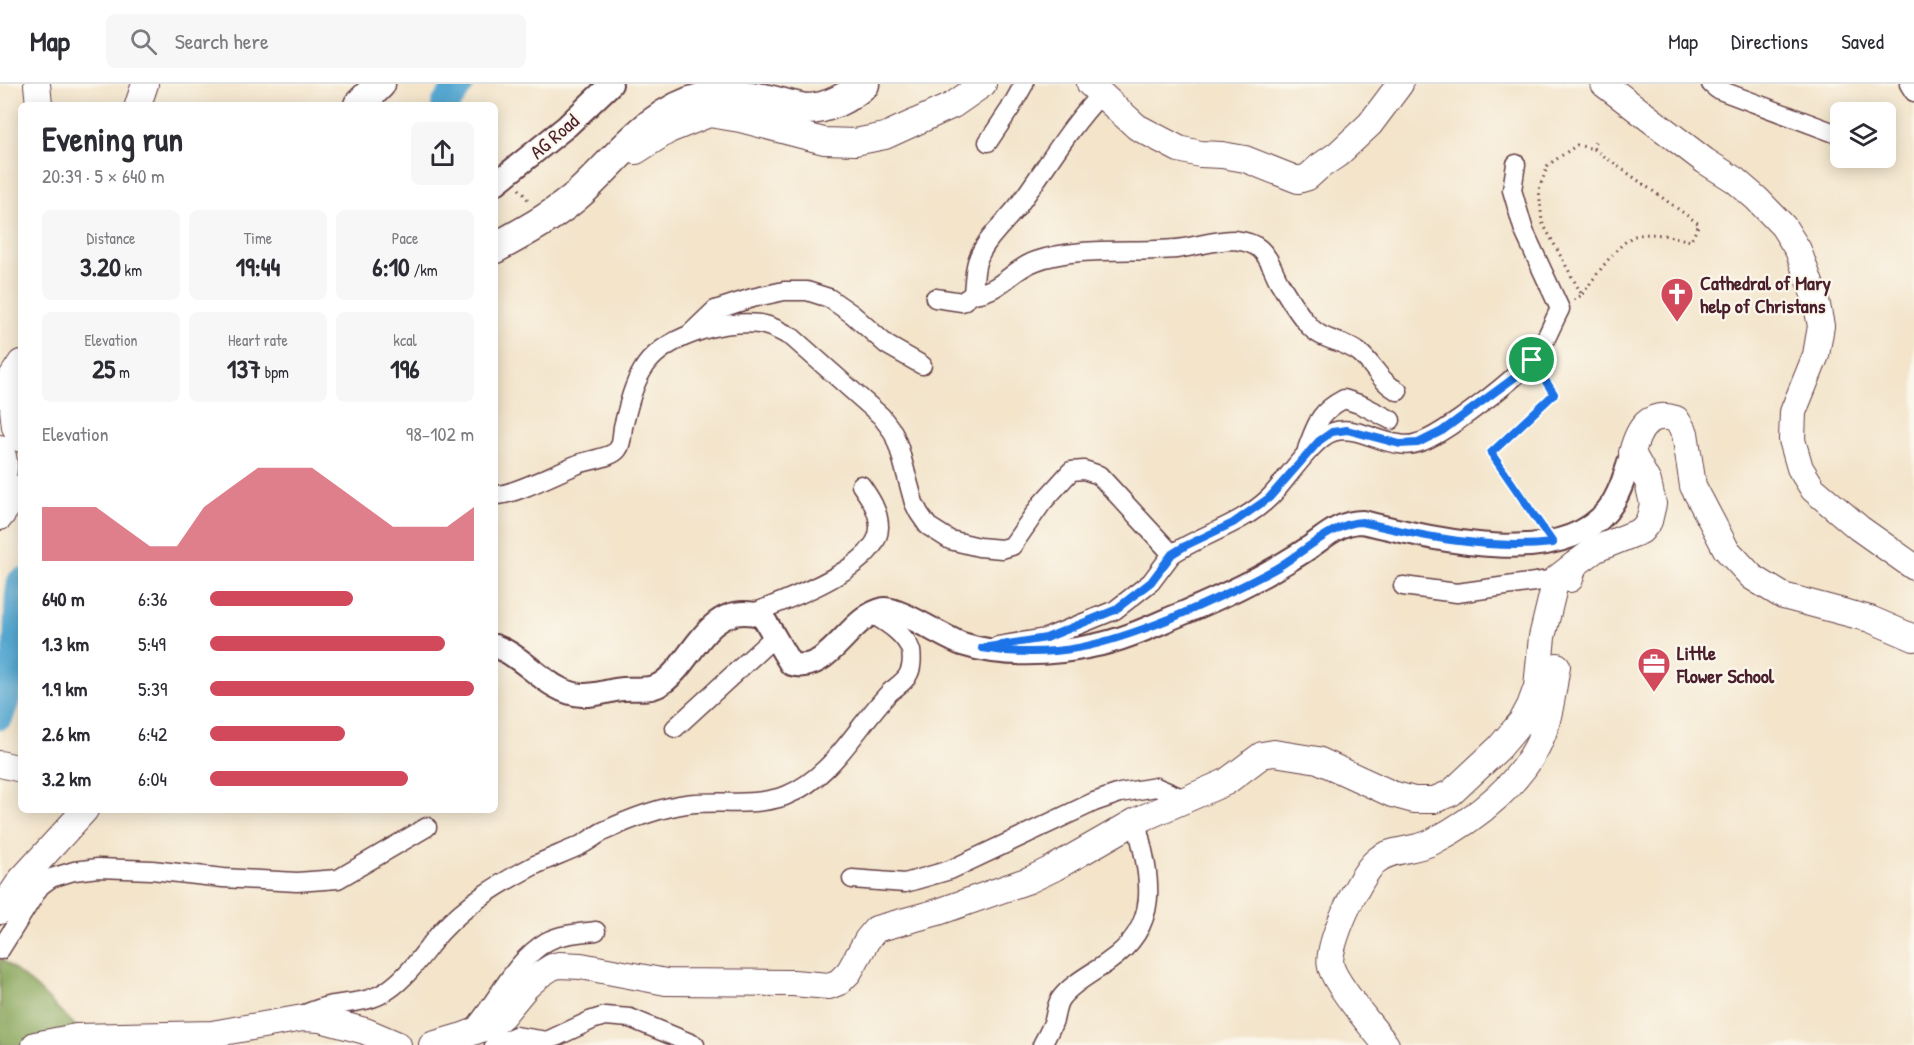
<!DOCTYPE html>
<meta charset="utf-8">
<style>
body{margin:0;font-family:"Patrick Hand",sans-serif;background:#f7f7f7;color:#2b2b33;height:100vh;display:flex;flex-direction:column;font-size:22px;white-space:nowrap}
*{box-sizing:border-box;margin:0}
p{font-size:20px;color:#7c7c81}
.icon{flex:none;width:33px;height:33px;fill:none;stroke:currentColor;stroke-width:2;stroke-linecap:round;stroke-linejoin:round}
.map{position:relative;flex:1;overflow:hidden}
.panel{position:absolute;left:18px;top:18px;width:480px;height:711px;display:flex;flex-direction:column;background:#fff;border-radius:9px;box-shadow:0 3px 15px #0003}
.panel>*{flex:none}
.fabs{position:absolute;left:1830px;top:18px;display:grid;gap:12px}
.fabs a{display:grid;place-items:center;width:66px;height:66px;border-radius:9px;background:#fff;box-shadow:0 3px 15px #0003;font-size:30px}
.pin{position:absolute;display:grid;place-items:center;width:51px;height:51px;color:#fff;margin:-26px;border:3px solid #fff;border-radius:50%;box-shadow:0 2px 6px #0007}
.round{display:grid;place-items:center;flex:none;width:63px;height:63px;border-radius:9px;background:#f7f7f7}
.headline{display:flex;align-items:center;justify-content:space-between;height:102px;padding:0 24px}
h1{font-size:33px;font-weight:700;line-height:45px}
.metrics{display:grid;grid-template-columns:repeat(3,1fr);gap:9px;height:102px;padding:6px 24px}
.metrics div{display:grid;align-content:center;border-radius:9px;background:#f7f7f7;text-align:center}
.metrics b{font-size:26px;font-weight:700}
.metrics small{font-size:16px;font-weight:400}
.metrics p{font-size:16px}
.chart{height:168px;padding:12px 24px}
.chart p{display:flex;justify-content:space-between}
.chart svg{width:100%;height:108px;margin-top:6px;fill:#d1495b;opacity:.7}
ul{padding:0 24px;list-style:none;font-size:20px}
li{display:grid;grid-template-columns:96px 72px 1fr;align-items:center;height:45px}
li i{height:15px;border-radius:8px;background:#d1495b}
header{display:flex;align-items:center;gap:36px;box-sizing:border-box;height:84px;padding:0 30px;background:#fff;border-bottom:2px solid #e1e1e2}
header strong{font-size:28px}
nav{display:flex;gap:33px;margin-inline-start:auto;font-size:21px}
.search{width:420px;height:54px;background:#f7f7f7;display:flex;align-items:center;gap:15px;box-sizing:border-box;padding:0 21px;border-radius:9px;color:#7c7c81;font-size:22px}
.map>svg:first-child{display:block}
.forest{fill:#86a458;stroke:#686242;stroke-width:1.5}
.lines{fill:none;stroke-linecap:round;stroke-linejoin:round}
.river{stroke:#56a8d1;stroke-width:28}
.minor-casing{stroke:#633d43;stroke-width:21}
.tertiary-casing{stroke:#633d43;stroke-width:26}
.secondary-casing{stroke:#633d43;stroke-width:28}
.trunk-casing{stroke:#633d43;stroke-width:33}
.path{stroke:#633d43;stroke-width:3;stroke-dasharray:1.5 4.5;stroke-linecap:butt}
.minor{stroke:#fff;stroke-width:18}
.tertiary{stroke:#fff;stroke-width:22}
.secondary{stroke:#fff;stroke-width:26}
.trunk{stroke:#fff;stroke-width:30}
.route-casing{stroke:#fff;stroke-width:12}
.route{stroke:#1a73e8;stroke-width:8}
.labels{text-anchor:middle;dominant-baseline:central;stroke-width:4.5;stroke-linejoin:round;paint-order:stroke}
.street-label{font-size:20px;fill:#4a1f2b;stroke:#fbf7ec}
.poi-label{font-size:20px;font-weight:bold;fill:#4a1f2b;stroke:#fbf7ec;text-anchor:start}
</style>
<header>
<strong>Map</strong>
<div class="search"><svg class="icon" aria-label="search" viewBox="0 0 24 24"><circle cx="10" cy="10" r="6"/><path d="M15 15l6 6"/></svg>Search here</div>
<nav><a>Map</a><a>Directions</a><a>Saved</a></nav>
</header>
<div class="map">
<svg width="1914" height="961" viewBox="0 0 1914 961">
<rect width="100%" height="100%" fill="#fbf7ec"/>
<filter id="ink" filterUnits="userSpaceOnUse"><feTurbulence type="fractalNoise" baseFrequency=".0167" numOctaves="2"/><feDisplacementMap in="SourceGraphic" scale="12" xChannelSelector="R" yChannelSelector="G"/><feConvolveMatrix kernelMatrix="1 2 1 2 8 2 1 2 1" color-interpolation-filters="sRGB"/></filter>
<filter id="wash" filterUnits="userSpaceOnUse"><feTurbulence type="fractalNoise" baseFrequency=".008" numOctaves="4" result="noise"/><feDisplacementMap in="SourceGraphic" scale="24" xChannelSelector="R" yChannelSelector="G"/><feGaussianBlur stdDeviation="1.35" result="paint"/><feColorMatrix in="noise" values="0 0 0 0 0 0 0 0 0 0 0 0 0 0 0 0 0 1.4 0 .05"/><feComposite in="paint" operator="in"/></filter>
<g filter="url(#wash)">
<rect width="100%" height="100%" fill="#f3e4ca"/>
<path class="forest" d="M0 874 35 902 95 961H0Z"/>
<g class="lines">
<g class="river">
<path d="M445 21 460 0"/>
<path d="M0 632C8 612 14 589 16 568 19 545 16 521 21 498"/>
</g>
</g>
</g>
<g filter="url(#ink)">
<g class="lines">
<g class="minor-casing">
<g id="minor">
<path d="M1711 0 1717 5 1840 51"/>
<path d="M1909 0 1914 8"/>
<path d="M988 58 1010 25 1024 0"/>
<path d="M973 210C1003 207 1010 186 1036 177 1077 162 1132 169 1176 165 1195 163 1215 156 1234 156 1244 157 1253 159 1260 165 1269 173 1273 186 1278 196 1287 211 1295 225 1306 238 1320 258 1342 255 1360 269 1374 281 1381 299 1398 307"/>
<path d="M935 214 962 218 973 210C974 200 974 188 977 178 983 157 1005 139 1018 122 1046 84 1068 45 1101 10"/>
<path d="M691 249 715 226 752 214 784 207H807L829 214 852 230 887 261 922 281"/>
<path d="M1307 365C1317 339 1319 328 1344 315L1362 321 1391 336"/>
<path d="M495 411C512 412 558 388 576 381 587 376 612 374 618 365 622 360 622 350 623 343 628 324 632 304 642 287 661 253 723 235 760 240 773 242 782 248 793 254L881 332 893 348 899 364 914 419 919 429 928 442 950 456 979 463 1002 465 1012 462 1042 419 1071 387 1084 386 1099 391 1172 470 1151 498 1115 526 1046 554 998 562"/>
<path d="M1172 470C1203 450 1243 440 1270 413 1286 397 1313 354 1333 348 1354 341 1378 358 1399 360 1404 361 1412 361 1417 359 1441 354 1522 290 1537 270 1546 257 1552 240 1560 225L1524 147 1512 106 1516 80"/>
<path d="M1403 502 1457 509 1556 495"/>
<path d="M753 529C784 517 880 483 879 443 879 427 870 414 861 401"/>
<path d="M675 644 773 554"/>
<path d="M852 795 905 799 950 786 1094 718 1120 709 1156 703 1184 715"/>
<path d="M40 802 51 794 74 787 98 784 152 786 223 794 297 798 338 795 427 743"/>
<path d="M0 866 40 802 32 795"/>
<path d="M302 931C310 928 319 924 328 922 348 918 370 919 388 906 409 892 424 868 440 849 467 819 500 799 535 781 550 774 566 768 581 761 589 757 596 751 604 747 630 735 658 724 686 720 718 716 754 723 785 712 833 693 856 643 890 608 897 602 906 597 909 589 912 583 912 573 911 567 906 550 885 538 872 530"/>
<path d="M473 945C497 918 514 877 546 858 560 850 580 849 596 847"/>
<path d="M494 961 515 952 547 957 592 936 605 932 630 934 695 961"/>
<path d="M1042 961C1046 953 1051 945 1054 936 1056 929 1056 920 1061 914 1072 899 1093 889 1108 878 1163 840 1150 794 1136 737"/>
</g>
</g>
<g class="tertiary-casing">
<g id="tertiary">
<path d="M495 100 567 42 611 0"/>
<path d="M495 562C526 573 548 609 582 611 596 612 609 606 623 605 634 604 648 607 659 601 690 583 703 529 744 529 750 529 756 529 762 533 767 537 784 571 791 580 830 591 847 533 884 525 897 523 945 554 962 560 1003 573 1051 571 1092 562 1119 557 1144 546 1169 535 1206 520 1242 504 1276 484 1286 478 1297 472 1307 465 1325 453 1339 438 1362 438 1427 453 1558 488 1607 427 1620 411 1626 388 1632 369"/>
</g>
</g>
<g class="secondary-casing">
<g id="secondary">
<path d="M37 0 39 21"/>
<path d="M1090 0 1137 43 1179 65 1200 70 1222 71 1245 75 1298 96 1308 93 1319 83 1338 70 1370 40 1400 0"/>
<path d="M1604 0 1705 77 1735 96 1757 115 1783 142 1798 166 1816 216 1821 242 1816 271 1793 328 1792 356 1800 384 1813 405 1859 444 1914 483"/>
<path d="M138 21 145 0"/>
<path d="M636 67 669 46 709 30 740 35 824 57 855 58 885 52 953 21 983 0"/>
<path d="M0 311 21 279"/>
<path d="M21 312 13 325 15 343 21 355"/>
<path d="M0 364C6 376 5 390 0 402"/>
<path d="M0 433 21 404"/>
<path d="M1570 495 1574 481 1596 465 1641 447 1649 437 1653 420 1648 398 1632 369C1638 345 1649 326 1676 335L1685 349 1693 402 1702 419 1726 465 1752 493 1783 512 1870 535 1914 554"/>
<path d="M0 680 21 685"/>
<path d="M0 827 21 796 85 726"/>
<path d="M35 961 76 953 212 950 303 934 320 935 365 947 398 961"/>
<path d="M432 961 463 952 491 941 502 932 526 903 541 890 552 883 559 881 581 882 666 898 793 899 829 902 839 898 849 888 867 856 876 845 938 828 1029 796 1054 784 1136 737 1226 698 1262 671 1274 669 1318 676 1392 710 1414 716H1434L1451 709 1499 664 1522 637 1530 622 1537 603 1542 553 1556 495 1574 481"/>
<path d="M1386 961C1372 942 1337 903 1331 883 1325 863 1360 790 1376 777 1391 764 1415 767 1432 758 1475 736 1526 696 1543 649 1551 628 1553 604 1557 582"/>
</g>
</g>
<g class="trunk-casing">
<g id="trunk">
<path d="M359 21 380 0"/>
<path d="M495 164C526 147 556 131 582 107 620 72 650 27 703 14 727 7 756 13 780 19 788 21 798 24 807 25 827 25 849 13 864 0"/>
</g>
</g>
<g class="path">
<path d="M1594 65 1595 56"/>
<path d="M519 105 530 118"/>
<path d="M1574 216 1582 211 1542 138 1539 105 1548 81 1577 61 1594 65 1699 140 1691 157C1673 153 1653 147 1635 152 1619 157 1592 197 1582 211"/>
<path d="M1540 440 1491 369 1554 310 1541 289"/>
</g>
<use href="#minor" class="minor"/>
<use href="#tertiary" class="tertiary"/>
<use href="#secondary" class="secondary"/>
<use href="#trunk" class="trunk"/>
</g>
</g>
<g class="lines" filter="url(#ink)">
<g class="route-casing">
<path id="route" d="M1532 276 1554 310 1491 369 1553 459C1488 466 1425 453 1362 438 1335 438 1301 470 1275 485 1242 503 1207 519 1172 534 1105 561 1055 576 982 564L1046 554 1115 526 1151 498 1172 470 1185 462 1233 439 1269 414 1319 357 1332 348 1347 346 1400 360 1418 359 1442 347 1518 291Z"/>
</g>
<use href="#route" class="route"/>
</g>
<defs>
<g id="church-pin" transform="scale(1.725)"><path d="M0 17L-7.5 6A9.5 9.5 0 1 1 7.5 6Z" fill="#d1495b" stroke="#fbf7ec"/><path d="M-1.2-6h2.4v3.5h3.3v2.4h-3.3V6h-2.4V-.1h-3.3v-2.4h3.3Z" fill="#fff"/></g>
<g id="office-pin" transform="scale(1.725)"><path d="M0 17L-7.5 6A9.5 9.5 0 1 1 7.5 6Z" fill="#d1495b" stroke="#fbf7ec"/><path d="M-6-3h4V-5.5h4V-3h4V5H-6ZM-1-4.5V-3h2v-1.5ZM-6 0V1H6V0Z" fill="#fff"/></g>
</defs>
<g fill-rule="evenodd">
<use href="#church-pin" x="1677" y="210"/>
<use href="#office-pin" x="1654" y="580"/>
</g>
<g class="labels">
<g class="street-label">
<text transform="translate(554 52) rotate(-41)">AG Road</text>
</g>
<g class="poi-label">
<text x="1700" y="198">Cathedral of Mary<tspan x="1700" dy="23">help of Christans</tspan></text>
<text x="1677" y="568">Little<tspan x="1677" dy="23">Flower School</tspan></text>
</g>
</g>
</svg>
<div class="fabs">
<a><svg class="icon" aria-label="layers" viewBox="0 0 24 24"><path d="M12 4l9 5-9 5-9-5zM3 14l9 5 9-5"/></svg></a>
</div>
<div class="pin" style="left:1532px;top:276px;background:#1e9e55"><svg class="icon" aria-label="arrive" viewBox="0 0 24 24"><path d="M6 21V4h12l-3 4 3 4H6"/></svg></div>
<section class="panel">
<div class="headline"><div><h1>Evening run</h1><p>20:39 · 5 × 640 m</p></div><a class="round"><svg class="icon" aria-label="share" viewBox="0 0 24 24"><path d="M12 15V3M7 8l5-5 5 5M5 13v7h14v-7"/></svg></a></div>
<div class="metrics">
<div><p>Distance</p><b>3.20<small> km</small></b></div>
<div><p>Time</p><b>19:44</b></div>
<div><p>Pace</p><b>6:10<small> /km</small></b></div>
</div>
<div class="metrics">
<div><p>Elevation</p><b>25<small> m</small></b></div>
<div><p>Heart rate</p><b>137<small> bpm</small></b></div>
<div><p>kcal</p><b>196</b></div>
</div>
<div class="chart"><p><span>Elevation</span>98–102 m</p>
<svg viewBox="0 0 160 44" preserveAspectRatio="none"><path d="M0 44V22L10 22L20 22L30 30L40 38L50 38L60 22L70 14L80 6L90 6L100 6L110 14L120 22L130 30L140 30L150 30L160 22V44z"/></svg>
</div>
<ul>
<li><b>640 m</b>6:36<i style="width:54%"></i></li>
<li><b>1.3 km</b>5:49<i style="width:89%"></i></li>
<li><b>1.9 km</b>5:39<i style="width:100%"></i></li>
<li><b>2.6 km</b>6:42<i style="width:51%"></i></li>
<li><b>3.2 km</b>6:04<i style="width:75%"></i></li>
</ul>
</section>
</div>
